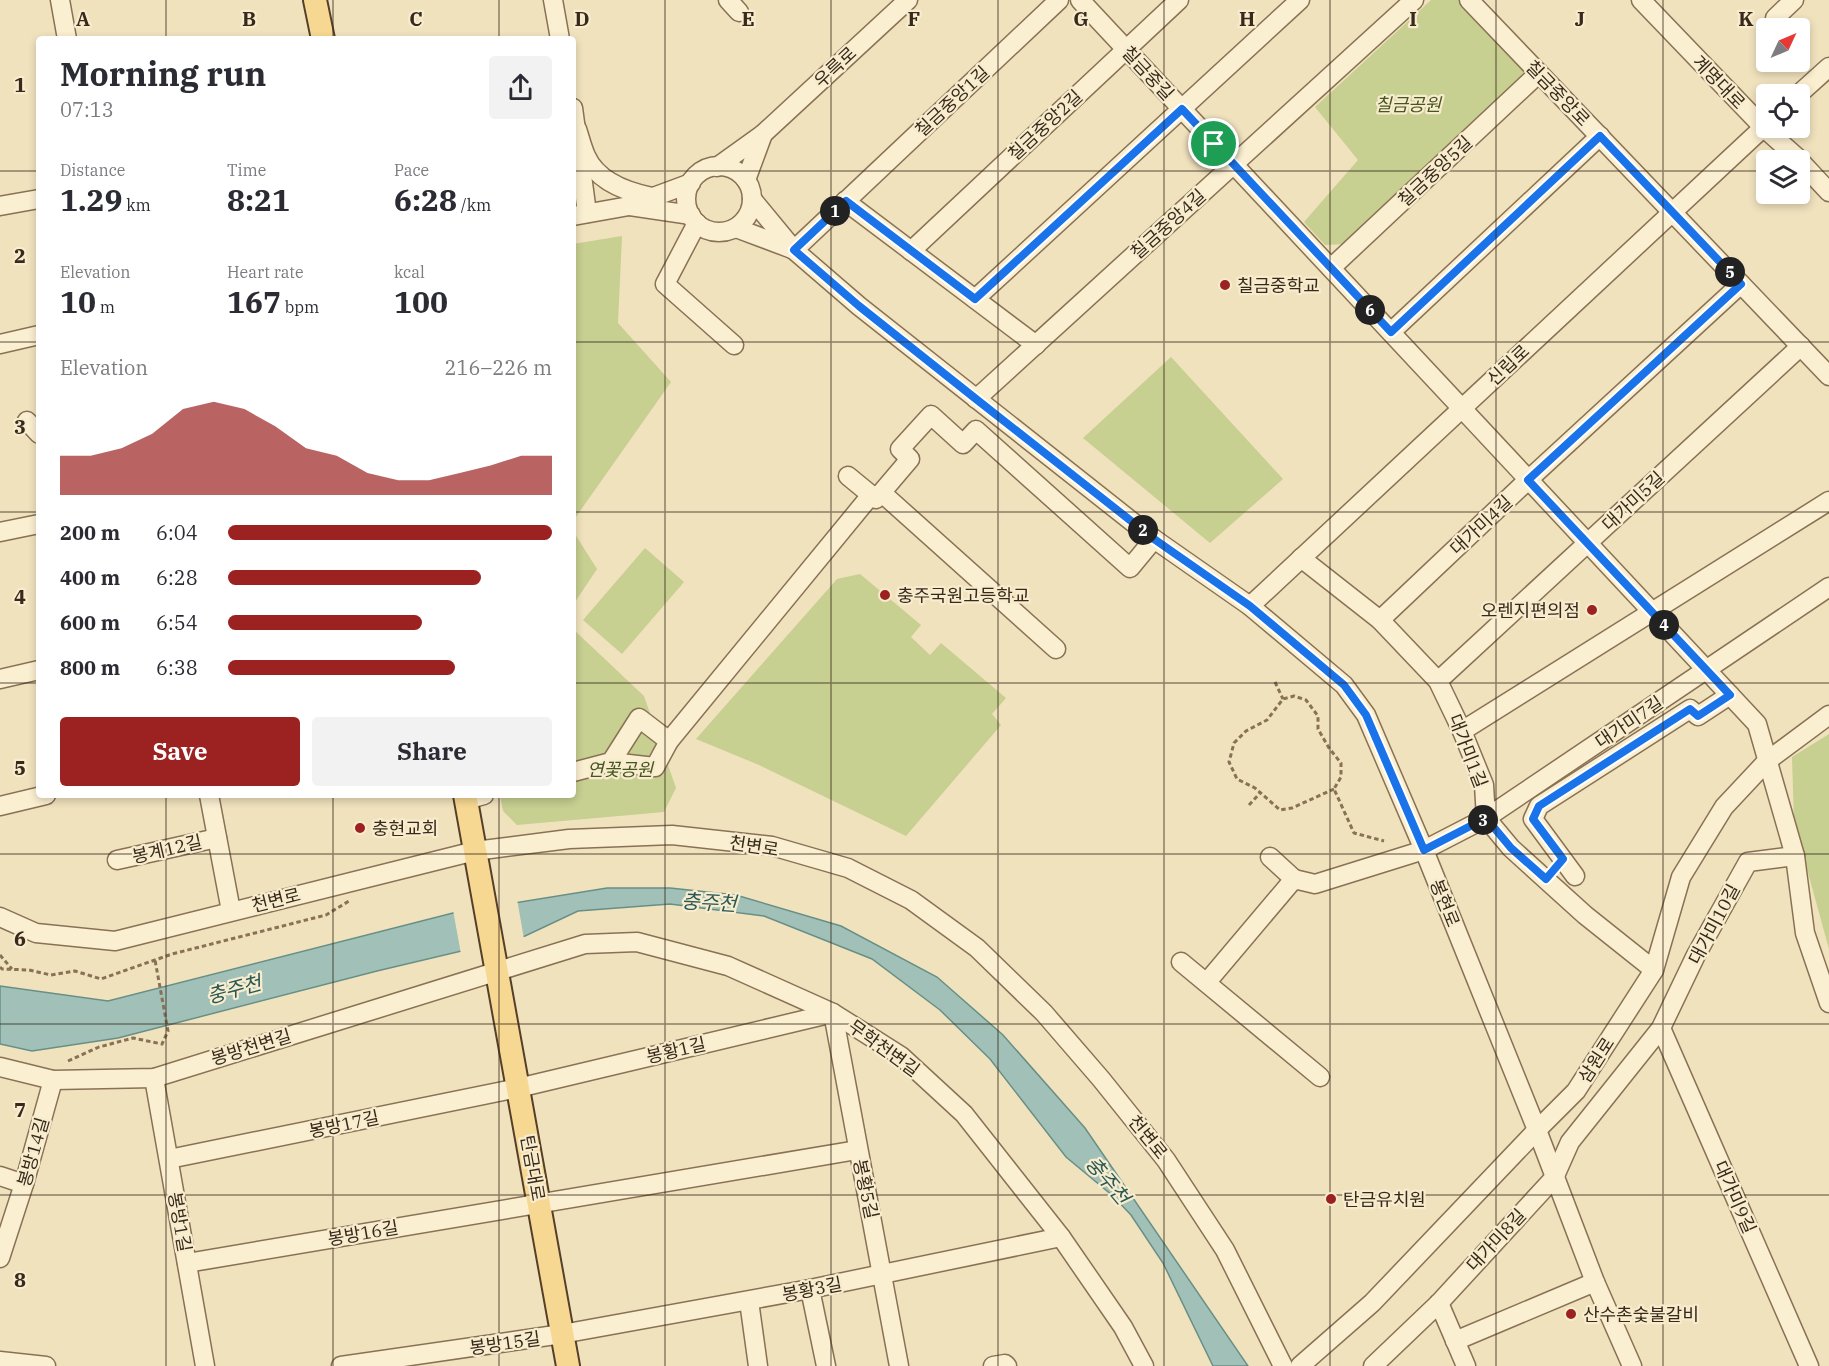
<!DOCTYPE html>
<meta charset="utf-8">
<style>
body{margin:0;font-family:"IBM Plex Serif","Noto Sans KR",serif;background:#f2f2f3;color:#2b2b33;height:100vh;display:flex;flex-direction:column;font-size:22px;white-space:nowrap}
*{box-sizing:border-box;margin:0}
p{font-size:20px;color:#7c7c81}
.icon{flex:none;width:33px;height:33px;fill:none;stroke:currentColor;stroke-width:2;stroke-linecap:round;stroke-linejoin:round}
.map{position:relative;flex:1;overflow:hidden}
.sheet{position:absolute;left:36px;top:36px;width:540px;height:762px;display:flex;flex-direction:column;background:#fff;border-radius:6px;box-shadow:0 3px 9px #0003}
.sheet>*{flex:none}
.needle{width:39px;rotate:46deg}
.buttons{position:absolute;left:1756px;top:18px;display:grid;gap:12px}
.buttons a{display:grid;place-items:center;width:54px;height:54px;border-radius:6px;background:#fff;box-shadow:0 3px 9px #0003;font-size:30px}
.pin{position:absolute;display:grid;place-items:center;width:51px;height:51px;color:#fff;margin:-26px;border:3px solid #fff;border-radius:50%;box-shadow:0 2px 6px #0007}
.km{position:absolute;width:30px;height:30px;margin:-15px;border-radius:50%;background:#222;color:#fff;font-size:16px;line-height:30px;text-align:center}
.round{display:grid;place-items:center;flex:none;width:63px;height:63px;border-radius:6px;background:#f2f2f3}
.summary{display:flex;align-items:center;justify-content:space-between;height:102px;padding:0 24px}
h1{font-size:33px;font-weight:700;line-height:45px}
.stats{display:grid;grid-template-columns:repeat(3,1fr);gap:9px;height:102px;padding:6px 24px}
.stats div{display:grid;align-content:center}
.stats b{font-size:30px;font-weight:700}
.stats small{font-size:16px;font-weight:400}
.stats p{font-size:16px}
.chart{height:168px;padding:12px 24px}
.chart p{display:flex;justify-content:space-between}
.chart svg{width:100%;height:108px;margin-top:6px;fill:#9c2222;opacity:.7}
.action{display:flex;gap:12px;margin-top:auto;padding:12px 24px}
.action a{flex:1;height:69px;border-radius:6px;background:#9c2222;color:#fff;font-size:24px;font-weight:700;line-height:69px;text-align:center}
.action a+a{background:#f2f2f3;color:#2b2b33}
ul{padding:0 24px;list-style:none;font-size:20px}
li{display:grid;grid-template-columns:96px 72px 1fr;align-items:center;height:45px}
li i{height:15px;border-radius:8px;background:#9c2222}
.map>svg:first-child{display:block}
.green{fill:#c7cf91}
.water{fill:#a1c1b8;stroke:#688f86;stroke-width:1.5}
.pier{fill:#f0e2bd}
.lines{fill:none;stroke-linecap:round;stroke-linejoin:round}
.minor-casing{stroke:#897155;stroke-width:21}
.major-casing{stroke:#563f2a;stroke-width:26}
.path{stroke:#897155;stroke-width:3;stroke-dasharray:4.5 3;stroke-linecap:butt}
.minor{stroke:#fbefd1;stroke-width:18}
.major{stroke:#f7d892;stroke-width:22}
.route-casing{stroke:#fff;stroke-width:12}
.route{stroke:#1a73e8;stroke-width:8}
.grid{fill:none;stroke:#38291b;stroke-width:1.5;stroke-opacity:0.55}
.poi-dot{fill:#9c2222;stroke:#f7eccd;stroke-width:2}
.labels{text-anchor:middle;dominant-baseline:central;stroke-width:4.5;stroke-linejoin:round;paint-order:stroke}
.street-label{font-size:18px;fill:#38291b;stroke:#f7eccd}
.park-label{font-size:18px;font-style:italic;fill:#475520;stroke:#f7eccd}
.poi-label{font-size:18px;fill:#38291b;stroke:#f7eccd;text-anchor:start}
.water-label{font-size:20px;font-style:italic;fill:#295856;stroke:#f7eccd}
.grid-label{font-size:20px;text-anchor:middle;font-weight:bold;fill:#38291b;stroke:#f7eccd;stroke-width:4.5;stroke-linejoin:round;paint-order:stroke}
</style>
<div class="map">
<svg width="1829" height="1366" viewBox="0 0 1829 1366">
<rect width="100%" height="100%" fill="#f0e2bd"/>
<g class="green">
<path d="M1431 0H1460L1529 74 1347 244 1325 245 1304 222 1358 160 1315 107Z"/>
<path d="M622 236 618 323 671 382 573 521V244Z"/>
<path d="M1171 357 1283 479 1210 543 1083 438Z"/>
<path d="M573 531 597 569 573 605Z"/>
<path d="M645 548 684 582 622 654 583 620Z"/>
<path d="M860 574 921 625 911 637 930 655 941 643 1006 698 992 714 1001 725 906 836 759 765 696 739 837 579Z"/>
<path d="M573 629 644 696 676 788 664 812 517 825 503 811 500 795H573Z"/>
<path d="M1829 734V949L1794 822 1792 757Z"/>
</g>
<path class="water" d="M607 888H670L736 895 841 926 937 977 1003 1035 1085 1128 1248 1366H1213L1163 1263 1131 1215 1113 1196 1066 1157 990 1059 940 1010 872 959 764 916 670 904 578 911 525 936 377 971 118 1038 32 1051 0 1044V986L108 1001 453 913Z"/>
<path class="pier" d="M517 899 524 939 461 954 453 910Z"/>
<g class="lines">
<g class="minor-casing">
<g id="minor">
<path d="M60 0 67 39"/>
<path d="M553 0 560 39"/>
<path d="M728 0 739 12"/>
<path d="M1080 0 1757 724 1795 856 1805 933 1829 1003"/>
<path d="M1469 0 1829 376"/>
<path d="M1641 0 1764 128 1800 160"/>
<path d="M1775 18 1794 0"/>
<path d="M1799 94 1829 67"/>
<path d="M573 108 587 213"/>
<path d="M577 129C580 138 582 147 586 156 597 181 627 192 652 197"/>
<path d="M1800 161 1829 192"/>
<circle cx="719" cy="199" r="33"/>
<path d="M717 167 763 134 908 0"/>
<path d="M746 180 763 134"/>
<path d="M752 199 794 250 859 306 1154 539 1250 606 1344 685 1366 715 1424 850 1537 1130 1595 1282 1632 1366"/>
<path d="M845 201 1036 345"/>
<path d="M0 206 39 199"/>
<path d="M630 206 691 215"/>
<path d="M573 216 629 206 691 183"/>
<path d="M697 223 665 284 734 345"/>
<path d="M736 228 792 249"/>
<path d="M794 250 1059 0"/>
<path d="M911 251 1179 0"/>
<path d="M1331 268 1539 73"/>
<path d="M975 299 1300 0"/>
<path d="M1391 332 1600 136"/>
<path d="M0 344 39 335"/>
<path d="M976 399 1414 0"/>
<path d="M27 421 39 434"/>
<path d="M848 476 876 499 910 459 900 449 931 415 963 444 976 430 1130 568 1154 539"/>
<path d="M882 493 1056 649"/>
<path d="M0 532 39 524"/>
<path d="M1301 558 1380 620 1438 681 1462 731 1484 785 1486 818 1511 848 1585 915 1654 970"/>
<path d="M1250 606 1767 124"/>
<path d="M1380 620 1528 480 1741 284"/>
<path d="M0 679 39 670"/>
<path d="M1438 681 1801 346"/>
<path d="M1462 731 1829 501"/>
<path d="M611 762 655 767 669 741"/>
<path d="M573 772 611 762 639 718 669 741 871 495"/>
<path d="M209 795 231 911"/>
<path d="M466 800 484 795"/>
<path d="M0 806 46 795"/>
<path d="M1270 857 1294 879"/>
<path d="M117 860 217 838"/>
<path d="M1575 876 1533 819 1539 806 1690 709 1698 716 1730 695"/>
<path d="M0 917 36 933 115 941 475 851 569 839 672 835 772 846 848 868 911 900 977 948 1044 1013 1101 1079 1166 1160 1225 1250 1283 1366"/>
<path d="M1181 962 1320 1077"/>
<path d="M1207 982 1294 879 1315 884 1424 850 1486 818 1829 587"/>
<path d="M1661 1028 1809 1366"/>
<path d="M0 1067 53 1080 154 1078 585 944 637 942 728 966 833 1013 901 1056 964 1114 1061 1237 1123 1327 1144 1366"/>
<path d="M154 1078 205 1366"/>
<path d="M169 1159 518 1088 833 1013 899 1366"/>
<path d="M0 1176 24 1184"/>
<path d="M0 1258 24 1184 53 1080"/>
<path d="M187 1263 857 1150"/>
<path d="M810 1289 826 1366"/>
<path d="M749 1301 758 1366"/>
<path d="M1439 1303 1466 1366"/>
<path d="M1455 1341 1595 1282"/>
<path d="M0 1361 46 1366"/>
<path d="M341 1366 562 1334 810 1289 1061 1237"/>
<path d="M993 1366 1005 1364 1007 1366"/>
<path d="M1300 1366 1372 1303 1537 1130 1576 1091 1654 970 1681 877 1724 807 1767 761 1829 715"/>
<path d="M1373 1366 1439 1303 1554 1178 1570 1142 1661 1028 1696 955 1748 862 1795 856"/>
</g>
</g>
<g class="major-casing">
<g id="major">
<path d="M315 0 323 39"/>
<path d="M465 795 568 1366"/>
</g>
</g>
<g class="path">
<path d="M1275 682 1283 699"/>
<path d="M1334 789 1292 808 1280 810 1255 788 1237 779 1229 762 1234 743 1246 731 1267 720 1283 699 1294 696 1306 700 1318 716V729L1329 748 1341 763V777L1334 789 1354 833 1384 841"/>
<path d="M1249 805 1260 793"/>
<path d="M0 955 12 969"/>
<path d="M0 967 2 969 29 970 51 975 75 971 101 979 172 954 326 915 349 901"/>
<path d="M68 1061 99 1047 133 1038 162 1044 168 1031 155 960"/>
</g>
<use href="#minor" class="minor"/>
<use href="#major" class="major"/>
</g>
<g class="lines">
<g class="route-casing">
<path id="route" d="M1182 109 1391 332 1600 136 1741 284 1528 480 1730 695 1698 716 1690 709 1539 806 1533 819 1563 859 1546 879 1511 848 1486 818 1424 850 1366 715 1344 685 1250 606 1154 539 976 399 859 306 794 250 846 201 975 299Z"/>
</g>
<use href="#route" class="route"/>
</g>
<path class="grid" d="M166 0V39M333 0V39M499 0V39M665 0V1366M831 0V1366M998 0V1366M1164 0V1366M1330 0V1366M1496 0V1366M1663 0V1366M0 171H39M573 171H1767M1800 171H1829M0 342H39M573 342H1829M0 512H39M573 512H1829M0 683H39M573 683H1829M166 795V1366M333 795V1366M499 795V1366M0 854H1829M0 1024H1829M0 1195H1829"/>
<g class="poi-dot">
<circle cx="1225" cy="285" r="6"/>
<circle cx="885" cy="595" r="6"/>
<circle cx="1592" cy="610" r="6"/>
<circle cx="360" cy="828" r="6"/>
<circle cx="1331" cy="1199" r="6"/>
<circle cx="1571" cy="1314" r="6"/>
</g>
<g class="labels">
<g class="street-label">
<text transform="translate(835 67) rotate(-43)">우륵로</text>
<text transform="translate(1148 73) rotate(47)">칠금중길</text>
<text transform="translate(1719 82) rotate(46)">계명대로</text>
<text transform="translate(1558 93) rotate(46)">칠금중앙로</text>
<text transform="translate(952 101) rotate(-43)">칠금중앙1길</text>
<text transform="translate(1045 125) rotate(-43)">칠금중앙2길</text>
<text transform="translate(1435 171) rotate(-43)">칠금중앙5길</text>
<text transform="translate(1168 224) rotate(-42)">칠금중앙4길</text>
<text transform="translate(1508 365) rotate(-43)">신립로</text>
<text transform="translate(1633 501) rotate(-43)">대가미5길</text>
<text transform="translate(1481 525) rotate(-43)">대가미4길</text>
<text transform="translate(1629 722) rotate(-34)">대가미7길</text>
<text transform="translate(1468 751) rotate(69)">대가미1길</text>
<text transform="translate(754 846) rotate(9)">천변로</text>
<text transform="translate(167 849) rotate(-13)">봉계12길</text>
<text transform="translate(276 900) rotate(-14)">천변로</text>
<text transform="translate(1445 903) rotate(68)">봉현로</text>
<text transform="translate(1714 924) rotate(-62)">대가미10길</text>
<text transform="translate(251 1047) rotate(-17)">봉방천변길</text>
<text transform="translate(884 1048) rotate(36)">무학천변길</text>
<text transform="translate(676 1050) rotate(-13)">봉황1길</text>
<text transform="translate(1596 1060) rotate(-57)">삼원로</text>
<text transform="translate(344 1124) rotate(-12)">봉방17길</text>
<text transform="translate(1148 1137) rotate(51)">천변로</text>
<text transform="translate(33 1152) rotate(-74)">봉방14길</text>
<text transform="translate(533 1168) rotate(80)">탄금대로</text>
<text transform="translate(866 1189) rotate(78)">봉황5길</text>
<text transform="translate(1735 1197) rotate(66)">대가미9길</text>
<text transform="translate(180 1222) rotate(80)">봉방1길</text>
<text transform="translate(363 1233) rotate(-10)">봉방16길</text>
<text transform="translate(1496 1240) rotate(-47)">대가미8길</text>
<text transform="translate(812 1289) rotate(-11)">봉황3길</text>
<text transform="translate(505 1343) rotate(-8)">봉방15길</text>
</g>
<g class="park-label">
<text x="1408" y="104">칠금공원</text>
<text x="620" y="769">연꽃공원</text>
</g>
<g class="poi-label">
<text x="1237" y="285">칠금중학교</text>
<text x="897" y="595">충주국원고등학교</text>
<text x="1580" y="610" text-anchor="end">오렌지편의점</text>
<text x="372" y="828">충현교회</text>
<text x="1343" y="1199">탄금유치원</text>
<text x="1583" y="1314">산수촌숯불갈비</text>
</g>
<g class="water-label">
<text transform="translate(709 902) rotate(3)">충주천</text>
<text transform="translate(234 989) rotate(-15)">충주천</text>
<text transform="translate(1108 1180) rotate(50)">충주천</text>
</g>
</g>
<g class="grid-label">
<text x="83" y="26">A</text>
<text x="249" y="26">B</text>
<text x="416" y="26">C</text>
<text x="582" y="26">D</text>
<text x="748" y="26">E</text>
<text x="914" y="26">F</text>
<text x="1081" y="26">G</text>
<text x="1247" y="26">H</text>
<text x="1413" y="26">I</text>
<text x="1580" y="26">J</text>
<text x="1746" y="26">K</text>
<text x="20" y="92">1</text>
<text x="20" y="263">2</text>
<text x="20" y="434">3</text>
<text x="20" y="604">4</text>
<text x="20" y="775">5</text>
<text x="20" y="946">6</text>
<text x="20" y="1117">7</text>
<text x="20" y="1287">8</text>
</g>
</svg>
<div class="buttons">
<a><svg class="needle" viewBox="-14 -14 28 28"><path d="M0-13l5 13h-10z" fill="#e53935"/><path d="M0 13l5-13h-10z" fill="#7c7c81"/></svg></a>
<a><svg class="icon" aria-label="locate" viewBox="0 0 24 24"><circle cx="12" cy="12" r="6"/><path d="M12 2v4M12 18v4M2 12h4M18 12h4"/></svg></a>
<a><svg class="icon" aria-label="layers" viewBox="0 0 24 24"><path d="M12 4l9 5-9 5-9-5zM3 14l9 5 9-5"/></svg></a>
</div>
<div class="pin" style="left:1214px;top:144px;background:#1e9e55"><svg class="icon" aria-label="arrive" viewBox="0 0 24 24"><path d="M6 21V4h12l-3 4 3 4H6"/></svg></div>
<b class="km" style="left:835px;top:211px">1</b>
<b class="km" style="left:1143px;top:530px">2</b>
<b class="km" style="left:1483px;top:820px">3</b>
<b class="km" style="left:1664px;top:625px">4</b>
<b class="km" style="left:1730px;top:272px">5</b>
<b class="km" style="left:1370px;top:310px">6</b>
<section class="sheet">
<div class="summary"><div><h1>Morning run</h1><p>07:13</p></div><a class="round"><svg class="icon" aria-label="share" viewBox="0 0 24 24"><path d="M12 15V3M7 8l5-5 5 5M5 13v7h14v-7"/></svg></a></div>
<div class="stats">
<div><p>Distance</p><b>1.29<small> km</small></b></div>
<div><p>Time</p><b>8:21</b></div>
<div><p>Pace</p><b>6:28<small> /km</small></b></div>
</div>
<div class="stats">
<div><p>Elevation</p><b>10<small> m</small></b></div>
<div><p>Heart rate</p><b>167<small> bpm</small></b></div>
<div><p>kcal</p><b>100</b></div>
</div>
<div class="chart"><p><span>Elevation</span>216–226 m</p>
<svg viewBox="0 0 160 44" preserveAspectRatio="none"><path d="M0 44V28L10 28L20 25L30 19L40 9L50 6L60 9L70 16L80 25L90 28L100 35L110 38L120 38L130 35L140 32L150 28L160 28V44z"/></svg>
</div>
<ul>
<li><b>200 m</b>6:04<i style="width:100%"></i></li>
<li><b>400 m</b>6:28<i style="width:78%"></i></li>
<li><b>600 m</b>6:54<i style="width:60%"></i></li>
<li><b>800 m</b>6:38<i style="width:70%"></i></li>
</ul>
<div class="action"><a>Save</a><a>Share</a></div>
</section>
</div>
